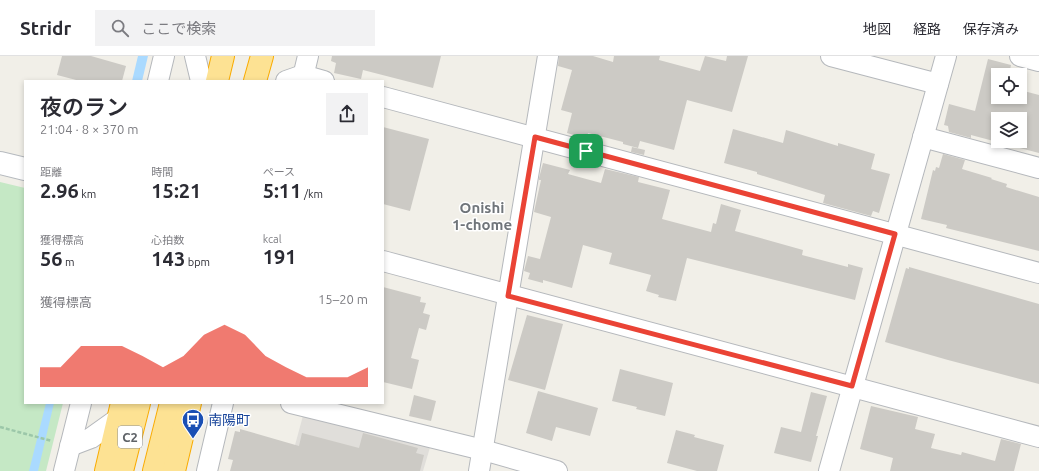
<!DOCTYPE html>
<html lang="ja">
<meta charset="utf-8">
<style>
body{margin:0;font-family:Ubuntu,"Noto Sans JP",sans-serif;background:#f2f2f3;color:#2b2b33;height:100vh;display:flex;flex-direction:column;font-size:15px;white-space:nowrap}
*{box-sizing:border-box;margin:0}
p{font-size:13px;color:#7c7c81}
.icon{flex:none;width:22px;height:22px;fill:none;stroke:currentColor;stroke-width:2;stroke-linecap:round;stroke-linejoin:round}
.map{position:relative;flex:1;overflow:hidden}
.side{position:absolute;left:24px;top:24px;width:360px;height:324px;display:flex;flex-direction:column;background:#fff;border-radius:0px;box-shadow:0 2px 6px #0003}
.side>*{flex:none}
.buttons{position:absolute;left:991px;top:12px;display:grid;gap:8px}
.buttons a{display:grid;place-items:center;width:36px;height:36px;border-radius:0px;background:#fff;box-shadow:0 2px 6px #0003;font-size:20px}
.pin{position:absolute;display:grid;place-items:center;width:34px;height:34px;color:#fff;margin:-17px;border-radius:8px;box-shadow:0 2px 6px #0006}
.round{display:grid;place-items:center;flex:none;width:42px;height:42px;border-radius:0px;background:#f2f2f3}
.summary{display:flex;align-items:center;justify-content:space-between;height:68px;padding:0 16px}
h1{font-size:22px;font-weight:600;line-height:30px}
.metrics{display:grid;grid-template-columns:repeat(3,1fr);gap:6px;height:68px;padding:4px 16px}
.metrics div{display:grid;align-content:center}
.metrics b{font-size:20px;font-weight:600}
.metrics small{font-size:11px;font-weight:400}
.metrics p{font-size:11px}
.chart{height:112px;padding:8px 16px}
.chart p{display:flex;justify-content:space-between}
.chart svg{width:100%;height:72px;margin-top:4px;fill:#ea4335;opacity:.7}
header{display:flex;align-items:center;gap:24px;box-sizing:border-box;height:56px;padding:0 20px;background:#fff;border-bottom:1px solid #e1e1e2}
header strong{font-size:19px}
nav{display:flex;gap:22px;margin-inline-start:auto;font-size:14px}
.search{width:280px;height:36px;background:#f2f2f3;display:flex;align-items:center;gap:10px;box-sizing:border-box;padding:0 14px;border-radius:0px;color:#7c7c81;font-size:15px}
.map>svg:first-child{display:block}
.industrial{fill:#e0deda}
.green{fill:#c5e8c5}
.water{fill:#aadaff}
.building{fill:#cccac5;fill-rule:evenodd}
.lines{fill:none;stroke-linecap:round;stroke-linejoin:round}
.street-casing{stroke:#b5b8bc;stroke-width:22}
.secondary-casing{stroke:#b6babf;stroke-width:24}
.highway-casing{stroke:#f9ab00;stroke-width:24}
.path{stroke:#9cc7a9;stroke-width:2.5;stroke-dasharray:4 2;stroke-linecap:butt}
.street{stroke:#fff;stroke-width:20}
.secondary{stroke:#fff;stroke-width:22}
.highway{stroke:#fde293;stroke-width:22}
.route-casing{stroke:#fff;stroke-width:8}
.route{stroke:#ea4335;stroke-width:5}
.labels{text-anchor:middle;dominant-baseline:central;stroke-width:3;stroke-linejoin:round;paint-order:stroke}
.shield{fill:#fff;stroke:#8f9295;stroke-width:1}
.shield-label{font-size:13px;font-weight:bold;fill:#5f6368}
.transit-label{font-size:14px;fill:#164399;stroke:#fff;text-anchor:start}
.neighbourhood-label{font-size:15px;font-weight:bold;fill:#70757a;stroke:#fff}
</style>
<header>
<strong>Stridr</strong>
<div class="search"><svg class="icon" aria-label="search" viewBox="0 0 24 24"><circle cx="10" cy="10" r="6"/><path d="M15 15l6 6"/></svg>ここで検索</div>
<nav><a>地図</a><a>経路</a><a>保存済み</a></nav>
</header>
<div class="map">
<svg width="1039" height="415" viewBox="0 0 1039 415">
<rect width="100%" height="100%" fill="#f1efe8"/>
<path class="industrial" d="M304 356 431 388 423 415H288Z"/>
<path class="green" d="M0 126 25 132V347H63L46 415H0Z"/>
<g class="water">
<path d="M138 0H148L142 25H132Z"/>
<path d="M46 347H54L38 415H29Z"/>
</g>
<g class="building">
<path d="M62 0H91L126 10 122 25H80L57 19Z"/>
<path d="M332 0H441L433 32 363 14 361 23 334 17 336 7 331 5Z"/>
<path d="M559 0H593L613 6 614 0H660L659 4 700 15 705 0 726 5 727 0H748L732 56 687 44 674 94 640 85 638 92 623 88V86L588 77 587 83 567 77 572 57 561 54 572 14 558 10Z"/>
<path d="M988 3 1011 9 1009 19H998V41H1020V34L1039 39V97L971 79V82L949 76 948 70 944 69 949 48 975 55ZM998 63H1020V85H998Z"/>
<path d="M383 71 429 83 410 155 383 148Z"/>
<path d="M733 73 783 87 786 74 838 90V87L875 98 871 113 890 118 879 157 873 155 871 160 823 147 825 139 757 118V116L724 107Z"/>
<path d="M632 91 645 94 644 99 631 96Z"/>
<path d="M943 98 965 104 962 113 992 122 991 123 1007 128 1006 131 1039 141V195L946 172 947 169 921 163 933 114 935 115 936 111 939 112Z"/>
<path d="M543 107 570 114 568 118 601 127 605 113 639 121 638 126 670 134 662 163 711 176 713 167 716 168 721 148 741 154 735 175 803 194 802 199 848 211V208L863 212 855 244 687 202 676 245 658 241 659 239 646 235 651 219 609 208 612 197 583 189 572 232 543 224V227L528 223 530 217 524 215 528 200 540 203 551 161 534 156 541 124H539V122Z"/>
<path d="M909 211 1039 248V328L948 304 885 286 906 212 909 213Z"/>
<path d="M383 231 421 241 420 246 426 247 423 257 430 259 426 274 419 272 411 302 419 304 412 333 383 326Z"/>
<path d="M527 259 563 268 545 334 508 324Z"/>
<path d="M620 313 673 327 665 360 636 353 637 351 612 345Z"/>
<path d="M538 335 598 352 590 380 556 371 552 385 526 377Z"/>
<path d="M811 336 827 340 816 380H818L811 406 774 397 781 371 801 376Z"/>
<path d="M414 339 436 345 431 365 409 360Z"/>
<path d="M871 350 918 361 915 373 935 378 931 392 961 399 962 396 995 405 1001 383 1021 388 1014 415H890L893 402 860 393Z"/>
<path d="M240 373 299 390 302 377 359 392 363 377 418 392 416 397 424 399 420 415H230L233 404 228 403 235 375 240 376Z"/>
<path d="M676 374 695 379 694 381 724 389 717 415H697L667 407Z"/>
</g>
<g class="lines">
<g class="street-casing">
<g id="street">
<path d="M195 0 201 25"/>
<path d="M831 0 938 28"/>
<path d="M1020 0 1039 5"/>
<path d="M158 25 164 0"/>
<path d="M286 25 303 19 324 25"/>
<path d="M302 25 308 0"/>
<path d="M383 41 1039 217"/>
<path d="M923 81 1039 112"/>
<path d="M383 205 1039 381"/>
<path d="M291 347 483 394 557 415"/>
<path d="M70 390 91 382 119 362"/>
<path d="M64 415 81 347"/>
<path d="M207 415 223 347"/>
<path d="M479 415 548 0"/>
<path d="M829 415 946 0"/>
</g>
</g>
<g class="secondary-casing">
<path id="secondary" d="M0 107 25 113"/>
</g>
<g class="highway-casing">
<g id="highway">
<path d="M217 25 223 0"/>
<path d="M255 25 262 0"/>
<path d="M106 415 122 347"/>
<path d="M122 415 139 347"/>
<path d="M154 415 171 347"/>
<path d="M174 415 190 347"/>
</g>
</g>
<path class="path" d="M0 371 52 385"/>
<use href="#street" class="street"/>
<use href="#secondary" class="secondary"/>
<use href="#highway" class="highway"/>
</g>
<g class="lines">
<g class="route-casing">
<path id="route" d="M535 81 895 178 852 330 508 240Z"/>
</g>
<use href="#route" class="route"/>
</g>
<defs>
<g id="bus-pin" transform="scale(1.15)"><path d="M0 17L-7.5 6A9.5 9.5 0 1 1 7.5 6Z" fill="#1a4fb4" stroke="#fff"/><path d="M-5-6H5V4H4V6H2V4H-2V6H-4V4H-5ZM-3.5-4V0h7V-4ZM-3.5 1.2v1.5H-2V1.2ZM2 1.2v1.5H3.5V1.2Z" fill="#fff"/></g>
</defs>
<g fill-rule="evenodd">
<use href="#bus-pin" x="193" y="364"/>
</g>
<g class="labels">
<rect class="shield" x="118" y="370" width="24" height="22" rx="3"/>
<g class="shield-label">
<text x="130" y="381">C2</text>
</g>
<g class="transit-label">
<text x="208" y="364">南陽町</text>
</g>
<g class="neighbourhood-label">
<text x="482" y="151">Onishi<tspan x="482" dy="17">1-chome</tspan></text>
</g>
</g>
</svg>
<div class="buttons">
<a><svg class="icon" aria-label="locate" viewBox="0 0 24 24"><circle cx="12" cy="12" r="6"/><path d="M12 2v4M12 18v4M2 12h4M18 12h4"/></svg></a>
<a><svg class="icon" aria-label="layers" viewBox="0 0 24 24"><path d="M12 4l9 5-9 5-9-5zM3 14l9 5 9-5"/></svg></a>
</div>
<div class="pin" style="left:586px;top:95px;background:#1e9e55"><svg class="icon" aria-label="arrive" viewBox="0 0 24 24"><path d="M6 21V4h12l-3 4 3 4H6"/></svg></div>
<section class="side">
<div class="summary"><div><h1>夜のラン</h1><p>21:04 · 8 × 370 m</p></div><a class="round"><svg class="icon" aria-label="share" viewBox="0 0 24 24"><path d="M12 15V3M7 8l5-5 5 5M5 13v7h14v-7"/></svg></a></div>
<div class="metrics">
<div><p>距離</p><b>2.96<small> km</small></b></div>
<div><p>時間</p><b>15:21</b></div>
<div><p>ペース</p><b>5:11<small> /km</small></b></div>
</div>
<div class="metrics">
<div><p>獲得標高</p><b>56<small> m</small></b></div>
<div><p>心拍数</p><b>143<small> bpm</small></b></div>
<div><p>kcal</p><b>191</b></div>
</div>
<div class="chart"><p><span>獲得標高</span>15–20 m</p>
<svg viewBox="0 0 160 44" preserveAspectRatio="none"><path d="M0 44V32L10 32L20 19L30 19L40 19L50 25L60 32L70 25L80 12L90 6L100 12L110 25L120 32L130 38L140 38L150 38L160 32V44z"/></svg>
</div>
</section>
</div>
